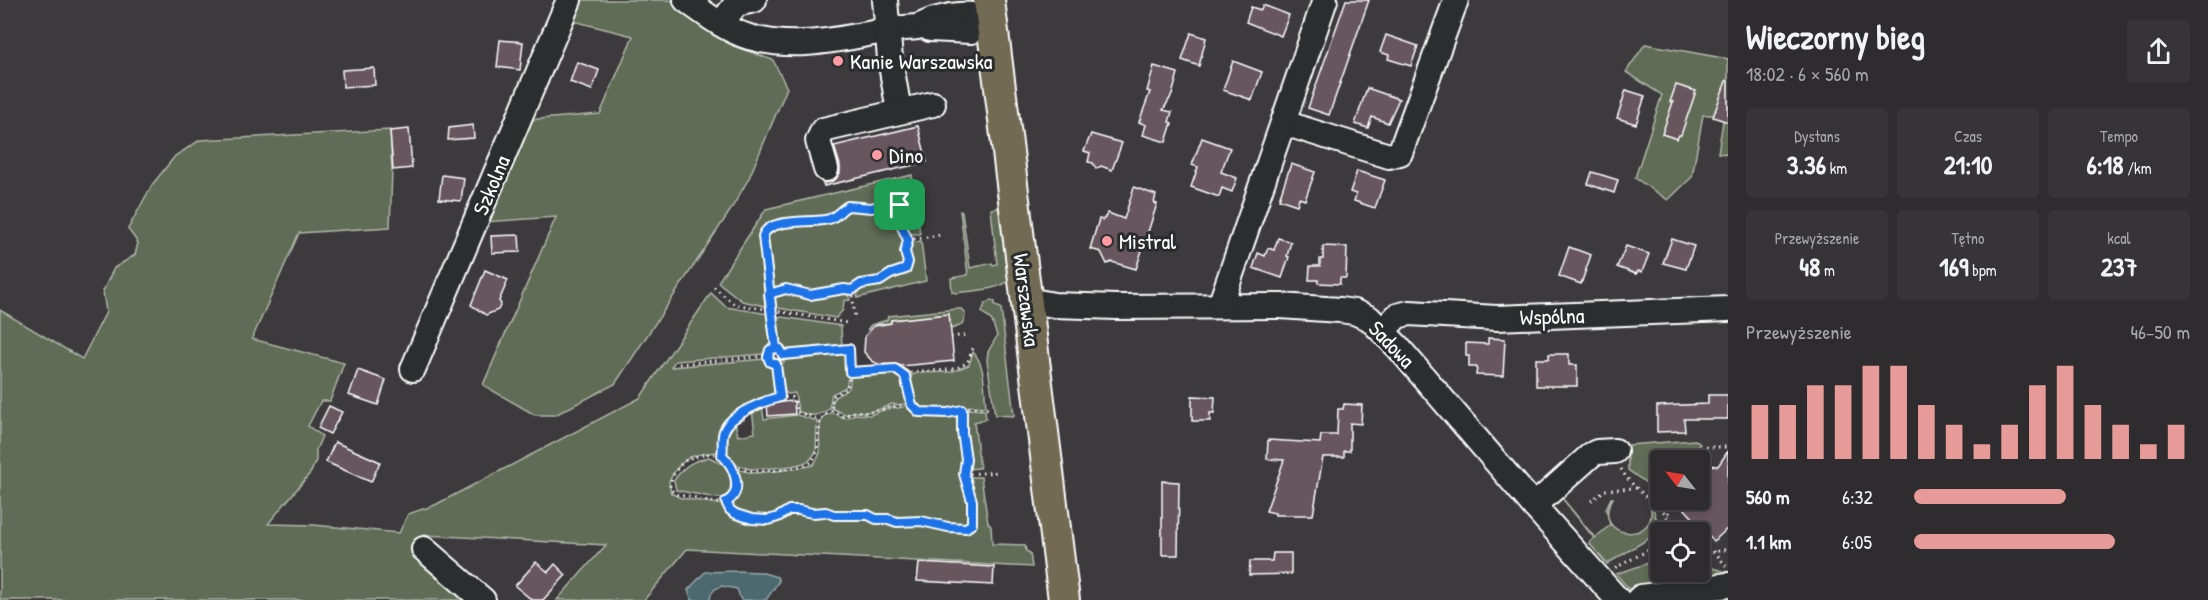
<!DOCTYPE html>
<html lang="pl">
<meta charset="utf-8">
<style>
body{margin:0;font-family:"Patrick Hand",sans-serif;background:#363436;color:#f1f3f6;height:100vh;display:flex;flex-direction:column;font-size:22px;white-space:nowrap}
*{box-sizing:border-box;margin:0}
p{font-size:20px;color:#a7a7aa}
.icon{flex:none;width:33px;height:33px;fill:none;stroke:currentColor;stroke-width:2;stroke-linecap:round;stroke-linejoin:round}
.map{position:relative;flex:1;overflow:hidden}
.drawer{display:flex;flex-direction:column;background:#2e2c2e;width:480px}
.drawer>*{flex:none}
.needle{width:39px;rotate:301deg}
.buttons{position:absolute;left:1650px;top:450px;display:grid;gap:12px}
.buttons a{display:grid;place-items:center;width:60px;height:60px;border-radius:6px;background:#2e2c2e;box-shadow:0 3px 9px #0003,0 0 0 2px #49484a;font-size:30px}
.pin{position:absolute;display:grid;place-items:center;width:51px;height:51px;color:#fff;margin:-26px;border-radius:12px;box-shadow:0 3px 9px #0006}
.round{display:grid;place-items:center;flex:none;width:63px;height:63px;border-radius:6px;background:#363436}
.head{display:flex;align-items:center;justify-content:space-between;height:102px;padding:0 18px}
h1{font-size:33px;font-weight:700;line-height:45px}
.metrics{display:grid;grid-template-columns:repeat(3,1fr);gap:9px;height:102px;padding:6px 18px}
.metrics div{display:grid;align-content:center;border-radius:6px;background:#363436;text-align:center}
.metrics b{font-size:26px;font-weight:700}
.metrics small{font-size:16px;font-weight:400}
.metrics p{font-size:16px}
.chart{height:168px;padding:12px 18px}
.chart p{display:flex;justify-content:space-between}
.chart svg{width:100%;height:108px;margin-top:6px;stroke:#e69b98;stroke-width:6}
ul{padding:0 18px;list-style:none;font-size:20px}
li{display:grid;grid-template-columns:96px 72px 1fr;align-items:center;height:45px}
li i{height:15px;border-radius:8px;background:#e69b98}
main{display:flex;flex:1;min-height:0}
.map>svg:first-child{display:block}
.green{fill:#606c54;stroke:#b0b6aa;stroke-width:1.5}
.water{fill:#4b696e;stroke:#93a5a8;stroke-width:1.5}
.building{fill:#68575f;stroke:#fff;stroke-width:1.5}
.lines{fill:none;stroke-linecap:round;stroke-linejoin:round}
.minor-casing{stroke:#fff;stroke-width:28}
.major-casing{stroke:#fff;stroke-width:34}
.path{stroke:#fff;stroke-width:3;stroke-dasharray:1.5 4.5;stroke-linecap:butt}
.minor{stroke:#2a2d2e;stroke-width:24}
.major{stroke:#736b52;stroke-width:30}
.route-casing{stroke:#fff;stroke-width:12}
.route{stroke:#1a73e8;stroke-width:8}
.poi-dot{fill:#ff9aa2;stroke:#2a2d2e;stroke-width:2}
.labels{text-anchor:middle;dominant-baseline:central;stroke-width:6;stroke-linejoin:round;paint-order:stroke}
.poi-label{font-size:22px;fill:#fff;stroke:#2a2d2e;text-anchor:start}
.street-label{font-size:22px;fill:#fff;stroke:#2a2d2e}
</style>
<main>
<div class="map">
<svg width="1728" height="600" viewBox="0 0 1728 600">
<rect width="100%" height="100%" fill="#3d3a3d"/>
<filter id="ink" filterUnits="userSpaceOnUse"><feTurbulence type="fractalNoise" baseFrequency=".0167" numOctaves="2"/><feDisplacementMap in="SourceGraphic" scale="12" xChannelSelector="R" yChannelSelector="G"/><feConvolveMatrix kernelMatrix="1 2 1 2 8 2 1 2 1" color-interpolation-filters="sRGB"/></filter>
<g filter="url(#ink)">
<g class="green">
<path d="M578 0H671L733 46 773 60 787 88 749 178 730 211 615 384 555 415H535L483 385 556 217 484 222 527 120 600 114 633 36 569 20Z"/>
<path d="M1645 44 1728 59V154L1718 153 1724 115H1703L1692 177 1668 200 1635 178 1662 95 1626 72Z"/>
<path d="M390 130 392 170 390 227 299 233 252 339 344 363 330 401H321L308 426 322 436 316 450V460L311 472 268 524 314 525 399 533 408 514 435 505 640 398 711 293 726 307 768 314 771 345 764 354 675 361 671 367 765 359 774 366 777 389C772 393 767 399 762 401 759 403 755 402 752 404 746 408 726 421 723 428 719 436 721 445 721 452 694 453 682 456 669 481L671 493 681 498 725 505 738 518 751 521 774 520 789 512H800L825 513 835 517 868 516 876 520 901 523 908 521 948 528 966 529 974 526C974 515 973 486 966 477H981L988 523 991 526 992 544 1025 545 1026 551 1030 553 1032 567 687 549 644 600H557L606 545 425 535 474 600H0V310L82 359 106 312 103 291 114 268 135 255 138 243 128 229 152 185 175 156 200 140Z"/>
<path d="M912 175 920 234H909L904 230C904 219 907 191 886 199 879 201 875 205 868 206 837 196 844 216 822 219 817 219 812 217 808 217 807 218 800 221 799 221 784 225 765 214 760 236L766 300 765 306 742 301 718 282 766 209Z"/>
<path d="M893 201 901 212 900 229 906 240 903 250 907 264 905 268 877 280 861 282 853 286 810 293 790 287 772 290 766 237 770 229C788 220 812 227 832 220 839 217 845 211 853 208L870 210Z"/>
<path d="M997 208 1002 211 1009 280C1001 290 969 291 956 293L952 292 951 278 968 275 960 211 962 212 970 268 992 263 993 265 997 264 991 209Z"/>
<path d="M921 241 926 281 857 298 858 290 863 285 879 284 881 286 887 280 908 270 910 266 908 249 913 243Z"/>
<path d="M844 290 847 291 850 300 844 301 843 310 836 318 773 307 772 296C792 288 796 298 813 297L814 299 819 298 818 295Z"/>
<path d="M991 300 995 302V306L1001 308 1014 416 995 415 987 360 988 352 997 336 992 321 982 312 985 304Z"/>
<path d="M957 309H961L965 313C965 324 960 327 950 329L948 314 891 320V323L879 324 867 330 871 325 887 320 888 316Z"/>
<path d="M775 316 841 326 842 346 786 351 784 346 778 344Z"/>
<path d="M845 352 849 375 846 387 832 394 829 409C818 417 810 417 798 411L795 393 788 394 784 392 780 367 786 359Z"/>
<path d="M973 352C986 365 984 390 986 407L971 406 932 412 917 409 912 401 908 377 917 373 951 372 969 365Z"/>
<path d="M897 371 907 381 906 392 910 403 898 405 892 404C884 408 876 411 867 412 857 413 857 409 847 415L833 409C829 395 841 395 849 388L851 376Z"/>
<path d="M762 405 764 419 797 415 817 421 816 452 809 461C793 468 770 468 752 469 745 469 741 464 734 466L724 454 726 432 734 421 744 415V420L735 422 738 436 755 433 752 410Z"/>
<path d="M908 405 919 414H952L957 412 960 414 962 451 964 456 961 469 969 501 968 513 971 520 965 526 950 525 909 518 897 520 866 513 837 514 827 510 811 511 800 508H788L772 518 758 519 740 515 728 503H731C739 494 739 480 736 470 742 469 747 473 754 473 774 471 794 470 813 465 816 461 819 457 820 452 820 442 815 413 832 413 836 413 840 417 845 418L855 414 870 415 891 407 899 408Z"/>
<path d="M966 409 985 410 986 419 974 422 980 468 965 469 968 459 963 432V411Z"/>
<path d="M1695 440 1700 444 1684 460H1660V484L1655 489 1628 470V445Z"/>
<path d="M709 457 728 467 731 477 730 495 724 498H716L676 490 674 480C686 464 691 462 709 457Z"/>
<path d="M1558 493 1595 538 1610 525 1606 509 1611 498H1613C1587 540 1665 547 1649 501H1651L1657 521 1656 534 1607 564 1589 543 1594 538Z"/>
<path d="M1660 559V572H1700V565L1728 572V576L1634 595 1616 574Z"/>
</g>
<path class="water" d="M737 571 760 572 777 577 779 581 766 600H741L737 589 722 586 715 589 711 594 710 600H692L688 590 705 572Z"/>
<g class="building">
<path d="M1346 0H1369L1329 115 1308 108Z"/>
<path d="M1263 5 1289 15 1281 36 1246 22 1251 7 1261 10Z"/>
<path d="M1191 33 1206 38 1199 66 1182 60Z"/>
<path d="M1386 35 1418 46 1411 66 1388 59 1389 55 1380 52Z"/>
<path d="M500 40 523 42 520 70 497 67Z"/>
<path d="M1233 61 1262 72 1252 100 1223 90Z"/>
<path d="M577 62 599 70 592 90 570 82Z"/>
<path d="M1154 66 1178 73 1172 95 1163 110 1172 112 1169 122 1172 123 1166 142 1143 135 1146 125 1139 122 1150 92 1147 91Z"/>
<path d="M374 68 375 85 343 87 342 70Z"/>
<path d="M1726 81H1728V122L1713 117Z"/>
<path d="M1676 85 1696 91 1681 135H1679L1677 139 1662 134 1673 102H1670Z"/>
<path d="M1367 88 1399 99 1388 123 1372 117 1368 128 1355 124Z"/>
<path d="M1626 90 1645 96 1636 124 1617 118Z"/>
<path d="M473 125 474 138 448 140 449 128Z"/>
<path d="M918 126 927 162 824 186 823 183 830 182 836 179 840 173V165L834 146Z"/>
<path d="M409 129 412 168 393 170 390 131Z"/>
<path d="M1091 134 1122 143 1112 170 1101 166 1096 169 1093 163 1088 162 1090 153 1084 151Z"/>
<path d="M1202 138 1230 148 1221 172 1237 178 1232 192 1222 188 1219 197 1191 187 1198 167 1192 165Z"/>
<path d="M1291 164 1315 172 1305 200 1299 198 1297 205 1279 199Z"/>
<path d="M1357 171 1385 180 1375 208 1354 201 1356 194 1350 192Z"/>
<path d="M1592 172 1618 180 1614 193 1588 184Z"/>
<path d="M442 175 464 178 461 201 439 199Z"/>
<path d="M1134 187 1156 195 1154 203 1157 204 1136 269 1112 262 1107 264 1101 252 1090 249 1099 219 1103 220 1108 213 1124 219Z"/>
<path d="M519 235 520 252 492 253 491 236Z"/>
<path d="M1278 238 1291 242 1287 256 1289 257 1282 278 1253 268 1258 253 1265 256 1268 248 1274 250Z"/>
<path d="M1672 239 1694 246 1686 269 1663 263Z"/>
<path d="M1323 246 1347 247 1346 278H1340V284L1318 283V280H1309L1310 266H1320V259H1323Z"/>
<path d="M1626 246 1649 254 1642 272 1638 271 1636 274 1617 267Z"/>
<path d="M1569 247 1591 255 1581 284 1559 276Z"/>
<path d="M485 270 508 280 499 301 501 304 498 310 486 315 471 305Z"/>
<path d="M949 314 954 361 901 366 878 364 872 361 864 352 865 336 874 326 891 323V320Z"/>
<path d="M1488 338 1505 339 1503 376 1476 375 1477 367H1469V356H1466V343L1488 344Z"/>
<path d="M1549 354H1569V365H1577V386H1536V359H1549Z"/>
<path d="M358 370 386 380 378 405 349 395Z"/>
<path d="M1708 395H1728V419H1684L1685 431 1657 432V406L1708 404Z"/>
<path d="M1192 396 1215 397 1214 413H1210V421H1192Z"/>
<path d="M794 401 795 414 768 416 767 403Z"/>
<path d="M1344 404 1362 405 1361 424 1350 423V451H1344V457H1323L1313 515H1275V513L1266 511 1284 460 1267 459 1268 440 1320 443 1321 435H1337L1338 409H1343Z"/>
<path d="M329 406 342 412 330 434 318 428Z"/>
<path d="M335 442 380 462 371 482 326 462Z"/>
<path d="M1728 451V528L1714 541 1682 506 1688 500H1700V489L1705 484 1704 470 1709 465 1718 466Z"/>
<path d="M1162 481 1179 482 1178 555H1162Z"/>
<path d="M1273 553H1291V574L1249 575 1250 561H1272Z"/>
<path d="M536 562 548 572 555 564 566 575 543 600H532L515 586Z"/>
<path d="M919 563 994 567 993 585 917 581Z"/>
</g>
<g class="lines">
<g class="minor-casing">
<g id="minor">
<path d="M686 0C705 14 726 30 749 37 797 51 843 38 889 30 899 28 908 28 917 27 923 25 928 22 934 20 958 13 968 13 992 19"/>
<path d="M885 0 890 59 899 111"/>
<path d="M721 24 736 4 754 0"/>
<path d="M930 29 971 31 992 19"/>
<path d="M1284 123 1389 156 1400 153 1456 0"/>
<path d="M826 169 818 141 823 130 933 104"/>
<path d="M1027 300 1054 305 1117 307 1280 306 1340 310 1354 312 1369 318 1397 346 1534 506 1618 600"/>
<path d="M1220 306 1325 0"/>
<path d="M1383 331 1397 316 1409 313 1497 318 1728 309"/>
<path d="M413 369 569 0"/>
<path d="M1534 506 1591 455 1597 452 1615 451"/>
<path d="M424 549 483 600"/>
<path d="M1638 600 1641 597 1728 585"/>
</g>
</g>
<g class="major-casing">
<path id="major" d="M989 0 1064 600"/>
</g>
<g class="path">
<path d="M908 240 940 235"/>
<path d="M714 287 734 304 847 323"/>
<path d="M852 290 855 320"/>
<path d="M769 294 786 289 810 295 844 289 852 290 861 284 880 281 891 274 906 269 908 263 905 252 908 240 902 227 904 215 900 205 892 200 872 208 848 206C841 210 836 217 829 219 812 224 769 217 763 236L776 348"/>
<path d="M951 337 967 335"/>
<circle cx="775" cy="356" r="8"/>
<path d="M783 355 849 349V383L846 389 833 396 831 410"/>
<path d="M679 364 768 356"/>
<path d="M776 364 780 397"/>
<path d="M850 372 898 370 906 378 912 405"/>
<path d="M905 376C923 365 947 377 966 363 970 360 971 351 974 347"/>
<path d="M831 410 843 416 857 411 868 413 906 404 912 406 922 413H948L971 407 990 409"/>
<path d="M707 454C726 452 736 466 735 483 735 486 736 489 736 492 733 510 704 501 694 497 683 494 676 499 670 487 670 477 679 464 688 459 694 456 701 456 707 454Z"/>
<path d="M721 455C724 448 721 440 724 432 730 412 771 397 791 397L795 402 796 412 820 419"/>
<path d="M1693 460 1707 447H1728"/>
<path d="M733 469C741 466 744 471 751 471 768 471 798 470 812 462L817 452 820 419 831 410"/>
<path d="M1621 469C1631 487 1653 501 1668 516"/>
<path d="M964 474 999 472"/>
<path d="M1671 500 1666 523 1671 532"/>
<path d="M1591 501 1605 490 1636 488"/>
<path d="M726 502 736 514 752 519 768 520 778 517 789 510H799L812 513 826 512 834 515H868L877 519H888L897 522 907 520 948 527H969L973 521C970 514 973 509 972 502 971 493 966 484 964 475 963 469 966 462 965 456 963 441 962 426 962 410"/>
<path d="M1714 551 1726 566"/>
<path d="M1700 555 1728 549"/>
<path d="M1615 568 1660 544"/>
</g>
<use href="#minor" class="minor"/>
<use href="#major" class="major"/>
</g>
</g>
<g class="lines" filter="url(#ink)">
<g class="route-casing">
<path id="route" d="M900 205 892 200 872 208 848 206C841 209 837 217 829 219 812 224 769 217 763 236L776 348 770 350 768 357 770 362 776 364 780 397C764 401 730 414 724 431 721 439 724 448 722 455 734 466 745 492 726 502L730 510 736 514 752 519 768 520 778 517 789 510H799L812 513 826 512 834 515H868L876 519H888L897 522 921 521 948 527 966 528 972 524V501L964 474 966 459 962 432V410L948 413 919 412 912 405 905 376 895 369 850 372 849 349 783 355 780 349 776 348 769 294 786 289 810 295 844 289 852 290 861 284 880 281 891 274 906 269 908 262 905 252 908 240 902 227 903 215 900 205"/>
</g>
<use href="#route" class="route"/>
</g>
<g class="poi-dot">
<circle cx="838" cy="61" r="6"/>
<circle cx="877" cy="155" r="6"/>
<circle cx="1107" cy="241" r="6"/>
</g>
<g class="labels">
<g class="poi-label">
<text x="850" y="61">Kanie Warszawska</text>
<text x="889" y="155">Dino</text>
<text x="1119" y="241">Mistral</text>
</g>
<g class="street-label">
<text transform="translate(491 185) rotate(-67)">Szkolna</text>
<text transform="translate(1027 300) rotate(83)">Warszawska</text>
<text transform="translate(1552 316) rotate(-2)">Wspólna</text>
<text transform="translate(1392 344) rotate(46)">Sadowa</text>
</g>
</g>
</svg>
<div class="buttons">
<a><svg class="needle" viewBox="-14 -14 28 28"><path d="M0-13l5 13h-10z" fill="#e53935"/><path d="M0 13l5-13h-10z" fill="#a7a7aa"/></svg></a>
<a><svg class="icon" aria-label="locate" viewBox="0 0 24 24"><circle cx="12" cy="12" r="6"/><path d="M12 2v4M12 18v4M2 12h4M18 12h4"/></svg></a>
</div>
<div class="pin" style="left:900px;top:205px;background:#1e9e55"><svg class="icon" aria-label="arrive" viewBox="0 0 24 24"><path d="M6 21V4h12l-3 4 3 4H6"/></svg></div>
</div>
<section class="drawer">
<div class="head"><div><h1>Wieczorny bieg</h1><p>18:02 · 6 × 560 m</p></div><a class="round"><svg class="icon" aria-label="share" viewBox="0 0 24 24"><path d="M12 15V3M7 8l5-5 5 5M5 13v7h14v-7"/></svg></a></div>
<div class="metrics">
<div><p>Dystans</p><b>3.36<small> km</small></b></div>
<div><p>Czas</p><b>21:10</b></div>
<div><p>Tempo</p><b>6:18<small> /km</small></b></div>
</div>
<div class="metrics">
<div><p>Przewyższenie</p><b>48<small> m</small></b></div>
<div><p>Tętno</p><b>169<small> bpm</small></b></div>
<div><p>kcal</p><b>237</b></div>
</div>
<div class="chart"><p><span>Przewyższenie</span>46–50 m</p>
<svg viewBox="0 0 160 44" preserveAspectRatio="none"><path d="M5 44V22M15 44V22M25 44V14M35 44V14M45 44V6M55 44V6M65 44V22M75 44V30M85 44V38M95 44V30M105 44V14M115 44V6M125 44V22M135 44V30M145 44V38M155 44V30"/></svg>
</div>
<ul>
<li><b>560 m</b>6:32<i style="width:55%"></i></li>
<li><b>1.1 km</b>6:05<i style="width:73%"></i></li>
</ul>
</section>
</main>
